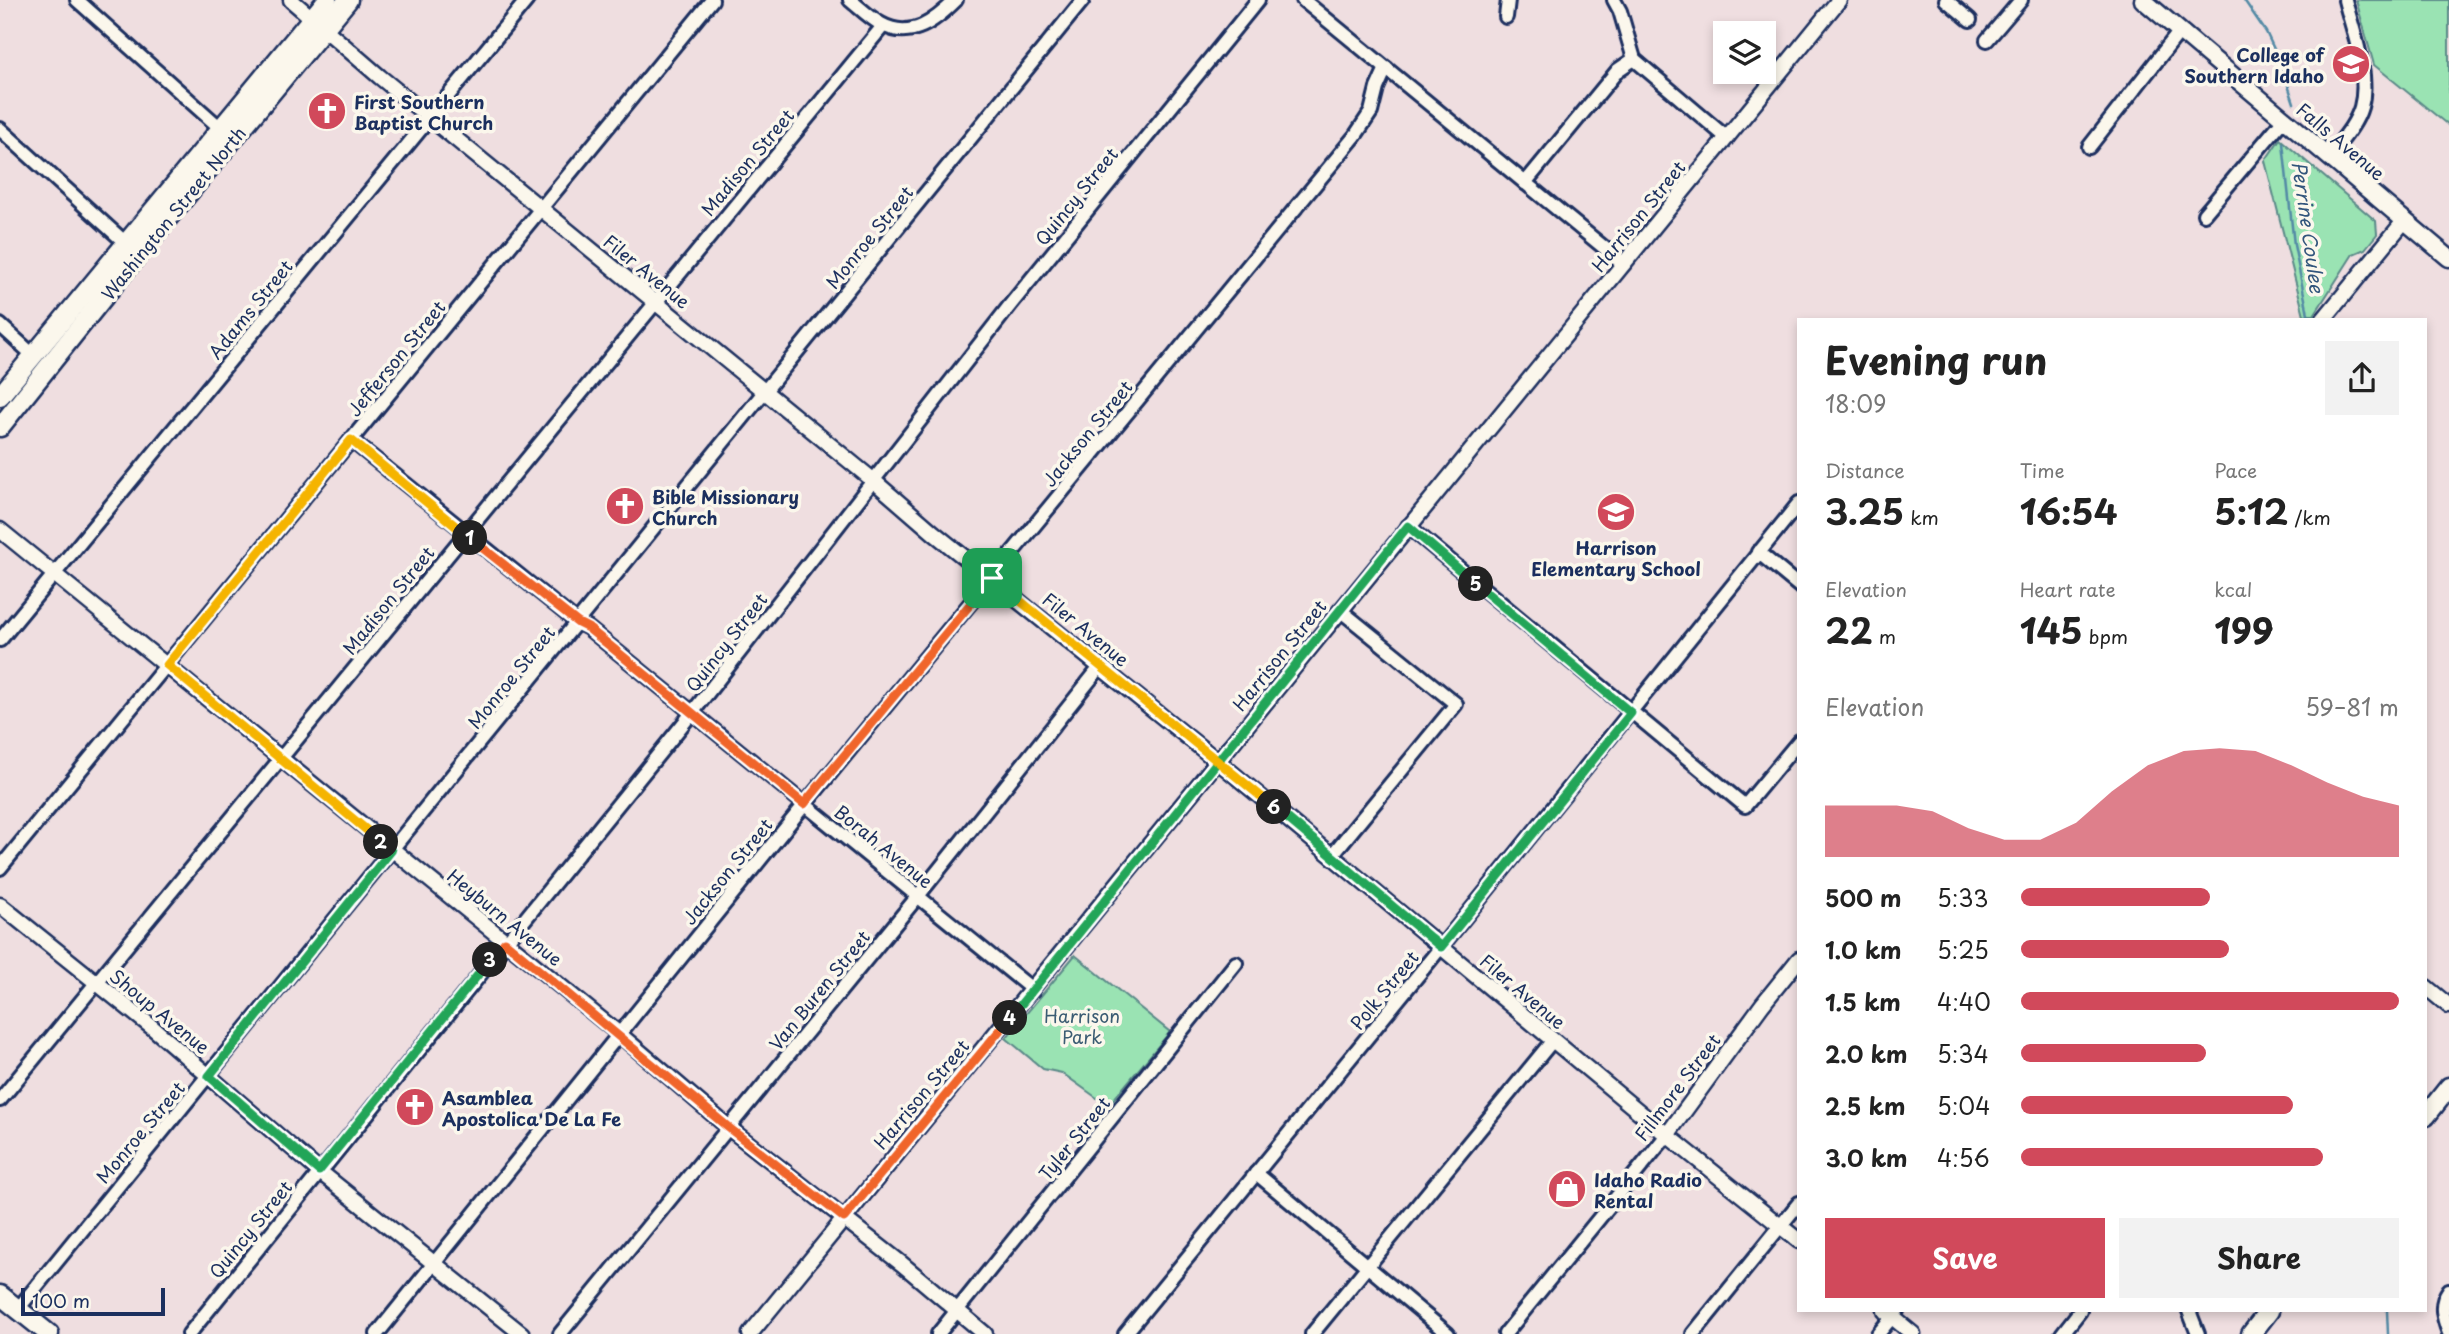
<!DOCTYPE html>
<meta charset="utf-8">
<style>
body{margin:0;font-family:"Playpen Sans",sans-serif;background:#f2f2f2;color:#222;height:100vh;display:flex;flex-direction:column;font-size:26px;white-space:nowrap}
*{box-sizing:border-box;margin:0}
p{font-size:23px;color:#767676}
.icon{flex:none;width:38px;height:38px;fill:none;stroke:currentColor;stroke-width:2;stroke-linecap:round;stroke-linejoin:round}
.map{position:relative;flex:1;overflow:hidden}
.panel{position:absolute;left:1797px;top:318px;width:630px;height:994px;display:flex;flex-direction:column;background:#fff;border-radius:0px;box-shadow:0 4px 10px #0003}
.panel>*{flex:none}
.controls{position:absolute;left:1713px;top:21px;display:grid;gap:14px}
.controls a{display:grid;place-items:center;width:63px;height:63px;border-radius:0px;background:#fff;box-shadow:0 4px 10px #0003;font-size:35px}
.scale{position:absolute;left:21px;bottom:18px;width:144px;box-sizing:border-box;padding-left:7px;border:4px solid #1b2f5e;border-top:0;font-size:19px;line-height:24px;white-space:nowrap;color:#1b2f5e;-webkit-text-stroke:5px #fbf7ec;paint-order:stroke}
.pin{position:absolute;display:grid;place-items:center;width:60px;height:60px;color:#fff;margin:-30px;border-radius:14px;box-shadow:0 4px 10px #0006}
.km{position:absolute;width:35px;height:35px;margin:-18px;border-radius:50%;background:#222;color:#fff;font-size:19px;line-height:35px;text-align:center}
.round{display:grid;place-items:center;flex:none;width:74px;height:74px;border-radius:0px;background:#f2f2f2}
.headline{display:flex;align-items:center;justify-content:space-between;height:119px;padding:0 28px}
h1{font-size:38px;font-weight:700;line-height:52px}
.stats{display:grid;grid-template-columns:repeat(3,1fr);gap:10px;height:119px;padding:7px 28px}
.stats div{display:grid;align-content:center}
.stats b{font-size:35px;font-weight:700}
.stats small{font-size:19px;font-weight:400}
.stats p{font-size:19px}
.chart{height:196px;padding:14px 28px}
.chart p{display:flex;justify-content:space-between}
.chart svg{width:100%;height:126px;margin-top:7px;fill:#d1495b;opacity:.7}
.primary-button{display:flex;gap:14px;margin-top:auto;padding:14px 28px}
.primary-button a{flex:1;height:80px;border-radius:0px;background:#d1495b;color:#fff;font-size:28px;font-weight:700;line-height:80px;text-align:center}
.primary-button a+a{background:#f2f2f2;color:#222}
ul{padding:0 28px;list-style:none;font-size:23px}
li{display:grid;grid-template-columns:112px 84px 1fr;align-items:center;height:52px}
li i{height:18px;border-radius:9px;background:#d1495b}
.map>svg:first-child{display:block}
.green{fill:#9ae3b3;stroke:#5a8988;stroke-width:2}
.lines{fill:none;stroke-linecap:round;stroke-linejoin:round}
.stream{stroke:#538aa5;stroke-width:2.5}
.minor-casing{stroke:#1b2f5e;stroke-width:18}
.tertiary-casing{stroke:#1b2f5e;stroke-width:19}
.secondary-casing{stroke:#1b2f5e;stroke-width:21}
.primary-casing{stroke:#1b2f5e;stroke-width:23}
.minor{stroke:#fbf7ec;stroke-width:12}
.tertiary{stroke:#fbf7ec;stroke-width:14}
.secondary{stroke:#fbf7ec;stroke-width:16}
.primary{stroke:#fbf7ec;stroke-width:18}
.split-1-casing{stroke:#fff;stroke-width:14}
.split-2-casing{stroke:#fff;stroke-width:14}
.split-3-casing{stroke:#fff;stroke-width:14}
.split-4-casing{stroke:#fff;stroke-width:14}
.split-5-casing{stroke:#fff;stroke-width:14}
.split-6-casing{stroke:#fff;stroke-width:14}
.split-7-casing{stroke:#fff;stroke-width:14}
.split-1{stroke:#f0652b;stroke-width:9}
.split-2{stroke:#f5b400;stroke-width:9}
.split-3{stroke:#22a559;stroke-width:9}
.split-4{stroke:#f0652b;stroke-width:9}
.split-5{stroke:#22a559;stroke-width:9}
.split-6{stroke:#22a559;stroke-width:9}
.split-7{stroke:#f5b400;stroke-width:9}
.labels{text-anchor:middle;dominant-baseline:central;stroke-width:7;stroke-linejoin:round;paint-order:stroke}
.poi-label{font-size:18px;font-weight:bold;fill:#1b2f5e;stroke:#fbf7ec;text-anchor:start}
.street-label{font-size:18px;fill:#1b2f5e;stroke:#fbf7ec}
.park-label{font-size:18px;fill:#3b5c73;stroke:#fbf7ec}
.water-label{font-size:19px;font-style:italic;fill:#32557c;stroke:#fbf7ec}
</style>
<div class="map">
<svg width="2449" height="1334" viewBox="0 0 2449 1334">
<rect width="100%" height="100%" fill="#efdee0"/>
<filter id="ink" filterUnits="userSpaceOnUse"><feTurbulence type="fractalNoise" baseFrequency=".0143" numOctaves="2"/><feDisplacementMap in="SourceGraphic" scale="14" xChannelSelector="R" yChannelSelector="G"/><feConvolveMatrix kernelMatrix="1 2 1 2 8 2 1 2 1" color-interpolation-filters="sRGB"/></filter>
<g filter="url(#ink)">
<g class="green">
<path d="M2356 0H2449V126L2374 65Z"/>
<path d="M2280 139 2376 221 2377 234 2365 249 2353 254 2314 315H2304L2265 161Z"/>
<path d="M1075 955 1170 1032 1108 1106 1062 1073 1043 1069 1006 1038Z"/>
</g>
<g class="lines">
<g class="stream">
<path d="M2244 0 2266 32 2281 64 2294 103"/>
<path d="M2283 143 2294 245 2308 314"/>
<path d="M2387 1311 2388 1334"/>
</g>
<g class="minor-casing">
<g id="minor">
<path d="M77 0 227 134"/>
<path d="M850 0C860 8 870 18 881 24 911 41 936 20 956 0"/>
<path d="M1303 0 1624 264"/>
<path d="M1614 0 1620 11 1634 59 1727 138"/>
<path d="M1946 0 1970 20"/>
<path d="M1506 17 1508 0"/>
<path d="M1987 40 2021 0"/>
<path d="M0 129 130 247"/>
<path d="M2089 147 2180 31"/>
<path d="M2329 157C2340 142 2356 125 2361 107 2370 74 2353 32 2345 0"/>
<path d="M1525 183 1618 70 1634 59"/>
<path d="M2204 214 2284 119"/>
<path d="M0 325 33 355"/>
<path d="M351 440 578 623 588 628 1033 990"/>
<path d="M1408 526 1745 806 1799 741"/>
<path d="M1758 552 1799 586"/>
<path d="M0 640 527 0"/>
<path d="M1332 855 1456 704 1340 610"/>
<path d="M0 868 712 0"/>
<path d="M0 1100 883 26"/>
<path d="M1256 1173 1448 1334"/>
<path d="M2449 1290C2439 1304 2443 1317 2449 1333"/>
<path d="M18 1309 1083 0"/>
<path d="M2189 1311 2198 1334"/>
<path d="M189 1334 692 713 1011 304 1258 0"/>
<path d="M377 1334 805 804 1355 136 1371 112 1377 88 1386 68"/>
<path d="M560 1334 918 896 1101 666"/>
<path d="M938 1334 1236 963"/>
<path d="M1125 1334 1441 947 1799 503"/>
<path d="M1312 1334 1553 1040"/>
<path d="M1505 1334 1667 1135"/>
<path d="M1693 1334 1799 1203"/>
<path d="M1878 1334 1897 1311"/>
<path d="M2062 1334 2080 1311"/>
</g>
</g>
<g class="tertiary-casing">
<g id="tertiary">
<path d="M291 0 380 77 874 481 934 533 1226 768 1667 1135 1799 1241"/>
<path d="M2323 320 2405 220"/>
<path d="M0 530 618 1033 729 1128 902 1264 985 1334"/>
<path d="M0 905 153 1028 319 1171 522 1334"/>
<path d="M2426 987 2449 1006"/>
<path d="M1667 1135 1762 1005 1799 959"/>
<path d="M1885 1311 1913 1334"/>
<path d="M750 1334 1839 0"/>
</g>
</g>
<g class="secondary-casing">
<path id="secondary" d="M2143 0 2449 258"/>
</g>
<g class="primary-casing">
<g id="primary">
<path d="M0 396 327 0"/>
<path d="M0 427 138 254 348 0"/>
<path d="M2426 1116 2449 1087"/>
<path d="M0 1295 49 1334"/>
<path d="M2251 1334 2269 1311"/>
</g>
</g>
<use href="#minor" class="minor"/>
<use href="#tertiary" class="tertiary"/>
<use href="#secondary" class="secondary"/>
<use href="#primary" class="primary"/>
</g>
</g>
<g class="lines" filter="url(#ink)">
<g class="split-1-casing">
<path id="split-1" d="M470 538 578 623 588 628 804 804 992 578"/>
</g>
<g class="split-2-casing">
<path id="split-2" d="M381 842 167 665 351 440 470 538"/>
</g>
<g class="split-3-casing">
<path id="split-3" d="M381 842 391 851 209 1076 319 1171 490 960"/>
</g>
<g class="split-4-casing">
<path id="split-4" d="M490 960 505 942 729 1128 844 1218 1010 1018"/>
</g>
<g class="split-5-casing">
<path id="split-5" d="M1010 1018 1408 526 1476 584"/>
</g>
<g class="split-6-casing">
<path id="split-6" d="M1274 807 1441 947 1631 713 1476 584"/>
</g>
<g class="split-7-casing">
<path id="split-7" d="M992 578 1274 807"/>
</g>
<use href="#split-1" class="split-1"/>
<use href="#split-2" class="split-2"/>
<use href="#split-3" class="split-3"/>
<use href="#split-4" class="split-4"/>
<use href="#split-5" class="split-5"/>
<use href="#split-6" class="split-6"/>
<use href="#split-7" class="split-7"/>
</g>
<defs>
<g id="university-disc" transform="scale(2.0125)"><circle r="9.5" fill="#d1495b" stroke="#fbf7ec"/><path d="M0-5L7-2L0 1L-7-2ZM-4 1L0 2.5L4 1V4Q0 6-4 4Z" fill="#fff"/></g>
<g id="church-disc" transform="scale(2.0125)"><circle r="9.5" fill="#d1495b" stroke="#fbf7ec"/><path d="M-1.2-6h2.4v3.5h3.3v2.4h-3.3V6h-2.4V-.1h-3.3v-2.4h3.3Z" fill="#fff"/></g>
<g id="school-disc" transform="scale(2.0125)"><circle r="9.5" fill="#d1495b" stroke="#fbf7ec"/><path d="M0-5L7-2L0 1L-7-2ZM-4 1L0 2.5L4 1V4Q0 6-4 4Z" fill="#fff"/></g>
<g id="shop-disc" transform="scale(2.0125)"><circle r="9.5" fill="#d1495b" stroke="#fbf7ec"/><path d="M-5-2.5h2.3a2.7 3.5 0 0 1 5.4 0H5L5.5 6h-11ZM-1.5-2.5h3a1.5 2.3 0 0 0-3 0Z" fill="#fff"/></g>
</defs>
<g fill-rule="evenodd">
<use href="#university-disc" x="2351" y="64"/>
<use href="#church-disc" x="327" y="111"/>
<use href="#church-disc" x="625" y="506"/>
<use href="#school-disc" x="1616" y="512"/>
<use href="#church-disc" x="415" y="1107"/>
<use href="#shop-disc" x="1567" y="1189"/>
</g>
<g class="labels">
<g class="poi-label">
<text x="2324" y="54" text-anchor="end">College of<tspan x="2324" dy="21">Southern Idaho</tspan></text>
<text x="354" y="101">First Southern<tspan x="354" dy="21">Baptist Church</tspan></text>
<text x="652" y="496">Bible Missionary<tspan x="652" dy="21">Church</tspan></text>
<text x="1616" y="547" text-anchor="middle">Harrison<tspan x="1616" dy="21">Elementary School</tspan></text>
<text x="442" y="1097">Asamblea<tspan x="442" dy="21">Apostolica De La Fe</tspan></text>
<text x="1594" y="1179">Idaho Radio<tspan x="1594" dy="21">Rental</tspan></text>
</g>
<g class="street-label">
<text transform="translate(2341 141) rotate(40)">Falls Avenue</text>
<text transform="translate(747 162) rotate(-50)">Madison Street</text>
<text transform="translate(1076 196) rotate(-51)">Quincy Street</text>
<text transform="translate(173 213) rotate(-51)">Washington Street North</text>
<text transform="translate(1638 216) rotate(-51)">Harrison Street</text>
<text transform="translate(869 237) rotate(-51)">Monroe Street</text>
<text transform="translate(647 271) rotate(39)">Filer Avenue</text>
<text transform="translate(250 309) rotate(-51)">Adams Street</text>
<text transform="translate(396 358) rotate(-51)">Jefferson Street</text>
<text transform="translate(1087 433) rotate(-51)">Jackson Street</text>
<text transform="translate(388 600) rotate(-51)">Madison Street</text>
<text transform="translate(1086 629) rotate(39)">Filer Avenue</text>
<text transform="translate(726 642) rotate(-52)">Quincy Street</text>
<text transform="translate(1279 655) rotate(-51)">Harrison Street</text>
<text transform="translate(511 677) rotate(-51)">Monroe Street</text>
<text transform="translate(884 846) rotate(39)">Borah Avenue</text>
<text transform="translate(727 871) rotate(-51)">Jackson Street</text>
<text transform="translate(505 917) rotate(39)">Heyburn Avenue</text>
<text transform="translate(819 990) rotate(-51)">Van Buren Street</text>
<text transform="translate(1384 990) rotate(-51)">Polk Street</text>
<text transform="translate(1523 991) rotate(40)">Filer Avenue</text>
<text transform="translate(160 1011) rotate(39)">Shoup Avenue</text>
<text transform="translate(1677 1087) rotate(-53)">Fillmore Street</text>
<text transform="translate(921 1094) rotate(-50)">Harrison Street</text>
<text transform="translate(140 1132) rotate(-50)">Monroe Street</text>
<text transform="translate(1074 1138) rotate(-51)">Tyler Street</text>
<text transform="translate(250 1229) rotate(-51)">Quincy Street</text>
</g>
<g class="park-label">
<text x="1082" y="1015">Harrison<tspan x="1082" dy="21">Park</tspan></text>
</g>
<g class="water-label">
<text transform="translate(2309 227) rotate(82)">Perrine Coulee</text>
</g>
</g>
</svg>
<div class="controls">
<a><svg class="icon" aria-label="layers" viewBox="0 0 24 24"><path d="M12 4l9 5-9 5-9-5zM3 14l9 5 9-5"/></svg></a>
</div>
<div class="scale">100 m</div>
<div class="pin" style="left:992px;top:578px;background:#1e9e55"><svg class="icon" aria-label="arrive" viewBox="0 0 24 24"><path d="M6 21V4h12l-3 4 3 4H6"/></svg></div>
<b class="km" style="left:470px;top:538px">1</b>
<b class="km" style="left:381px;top:842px">2</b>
<b class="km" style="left:490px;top:960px">3</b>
<b class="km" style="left:1010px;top:1018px">4</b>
<b class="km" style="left:1476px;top:584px">5</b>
<b class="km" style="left:1274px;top:807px">6</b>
<section class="panel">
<div class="headline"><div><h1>Evening run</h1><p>18:09</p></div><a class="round"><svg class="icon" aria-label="share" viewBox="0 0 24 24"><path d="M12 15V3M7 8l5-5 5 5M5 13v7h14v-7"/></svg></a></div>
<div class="stats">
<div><p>Distance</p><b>3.25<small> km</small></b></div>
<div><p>Time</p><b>16:54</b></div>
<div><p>Pace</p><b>5:12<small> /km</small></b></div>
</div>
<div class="stats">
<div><p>Elevation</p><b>22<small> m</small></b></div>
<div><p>Heart rate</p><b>145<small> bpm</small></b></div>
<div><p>kcal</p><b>199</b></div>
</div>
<div class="chart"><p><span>Elevation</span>59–81 m</p>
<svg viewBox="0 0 160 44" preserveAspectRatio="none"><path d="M0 44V26L10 26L20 26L30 28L40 34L50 38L60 38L70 32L80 21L90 12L100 7L110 6L120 7L130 12L140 18L150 23L160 26V44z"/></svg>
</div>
<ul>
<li><b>500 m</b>5:33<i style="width:50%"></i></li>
<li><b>1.0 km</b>5:25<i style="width:55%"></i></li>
<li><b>1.5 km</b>4:40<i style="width:100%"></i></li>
<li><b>2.0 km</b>5:34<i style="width:49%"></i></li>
<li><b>2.5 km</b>5:04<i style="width:72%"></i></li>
<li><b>3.0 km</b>4:56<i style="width:80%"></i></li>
</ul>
<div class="primary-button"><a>Save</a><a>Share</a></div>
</section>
</div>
